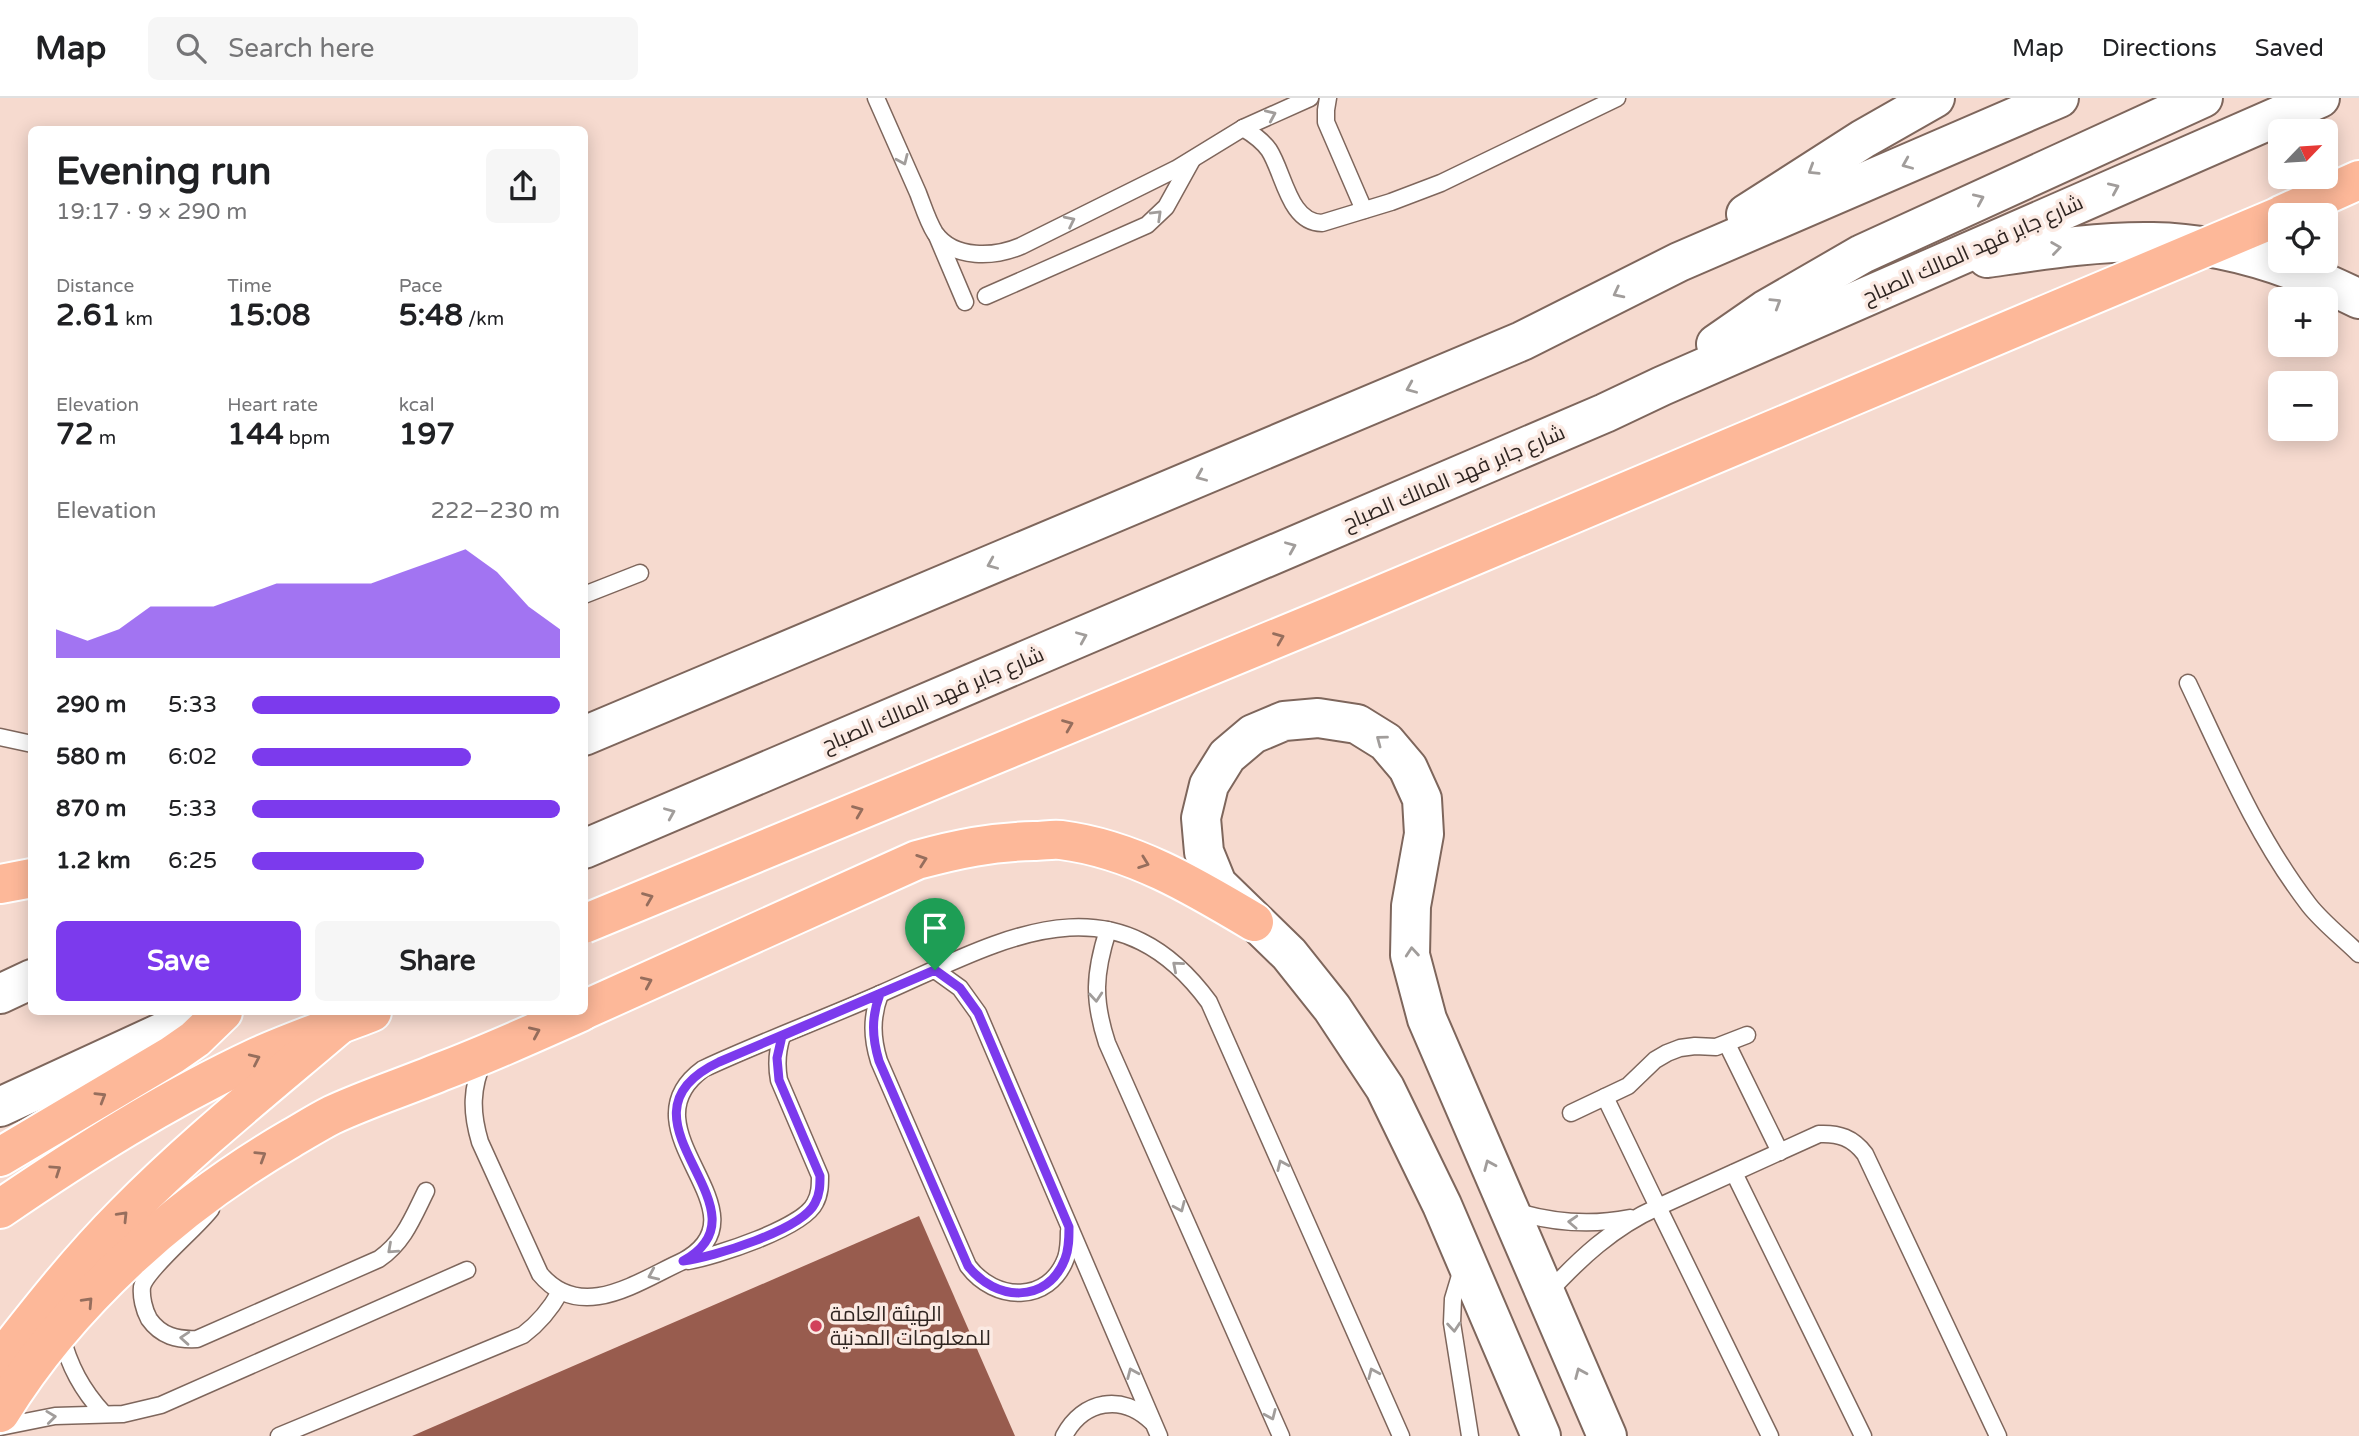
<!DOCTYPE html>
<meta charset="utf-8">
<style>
body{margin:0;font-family:"Varela Round",Cairo,sans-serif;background:#f6f6f6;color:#202124;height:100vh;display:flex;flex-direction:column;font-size:26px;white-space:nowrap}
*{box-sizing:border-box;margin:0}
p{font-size:23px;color:#757577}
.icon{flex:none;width:38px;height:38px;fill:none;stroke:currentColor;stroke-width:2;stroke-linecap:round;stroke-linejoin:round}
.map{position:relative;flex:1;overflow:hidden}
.sheet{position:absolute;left:28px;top:28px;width:560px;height:889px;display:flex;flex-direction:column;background:#fff;border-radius:10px;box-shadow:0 4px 18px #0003}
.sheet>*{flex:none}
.needle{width:46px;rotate:65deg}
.tools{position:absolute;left:2268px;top:21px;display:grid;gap:14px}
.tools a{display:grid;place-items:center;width:70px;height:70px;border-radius:10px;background:#fff;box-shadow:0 4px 18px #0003;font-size:35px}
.pin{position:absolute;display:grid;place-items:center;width:60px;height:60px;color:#fff;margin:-72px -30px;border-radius:50% 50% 50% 0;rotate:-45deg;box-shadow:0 0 7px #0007}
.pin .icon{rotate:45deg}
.round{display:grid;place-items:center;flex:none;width:74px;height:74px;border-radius:10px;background:#f6f6f6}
.summary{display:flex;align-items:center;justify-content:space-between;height:119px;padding:0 28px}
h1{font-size:38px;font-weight:700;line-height:52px}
.stats{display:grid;grid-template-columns:repeat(3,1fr);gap:10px;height:119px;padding:7px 28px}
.stats div{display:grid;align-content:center}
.stats b{font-size:30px;font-weight:700}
.stats small{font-size:19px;font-weight:400}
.stats p{font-size:19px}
.chart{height:196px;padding:14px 28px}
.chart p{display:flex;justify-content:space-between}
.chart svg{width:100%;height:126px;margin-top:7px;fill:#7c3aed;opacity:.7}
.cta{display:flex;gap:14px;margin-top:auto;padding:14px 28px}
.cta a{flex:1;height:80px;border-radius:10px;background:#7c3aed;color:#fff;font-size:28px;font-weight:700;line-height:80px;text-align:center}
.cta a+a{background:#f6f6f6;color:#202124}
ul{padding:0 28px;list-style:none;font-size:23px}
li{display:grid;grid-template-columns:112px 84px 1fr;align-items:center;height:52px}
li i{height:18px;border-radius:9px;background:#7c3aed}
header{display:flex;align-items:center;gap:42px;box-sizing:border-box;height:98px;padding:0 35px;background:#fff;border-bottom:2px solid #e0e0e0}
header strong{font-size:33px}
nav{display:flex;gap:38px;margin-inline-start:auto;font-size:24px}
.search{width:490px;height:63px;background:#f6f6f6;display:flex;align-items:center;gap:18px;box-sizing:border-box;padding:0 24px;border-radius:10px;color:#757577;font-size:26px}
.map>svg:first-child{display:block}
.building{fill:#985c4e}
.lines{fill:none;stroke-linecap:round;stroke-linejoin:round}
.lane-casing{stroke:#7e665c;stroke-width:19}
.secondary-casing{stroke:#7e665c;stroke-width:42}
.highway-casing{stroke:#fff;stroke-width:42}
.lane{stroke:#fff;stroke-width:16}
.secondary{stroke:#fff;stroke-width:38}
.highway{stroke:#fdb899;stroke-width:38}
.highway-bridge-casing{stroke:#fff;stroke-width:42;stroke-linecap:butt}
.highway-bridge{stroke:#fdb899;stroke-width:38}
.oneway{stroke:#a19d9b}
.oneway2{stroke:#966e5d}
.route-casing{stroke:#fff;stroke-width:14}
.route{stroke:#7c3aed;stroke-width:9}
.poi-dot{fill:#d1415a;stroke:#fbeae3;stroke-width:2.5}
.labels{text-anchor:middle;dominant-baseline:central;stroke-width:7;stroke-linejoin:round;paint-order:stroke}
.street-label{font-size:21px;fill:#2f2521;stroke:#fbeae3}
.poi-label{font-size:21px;fill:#2f2521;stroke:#fbeae3;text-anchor:start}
</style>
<header>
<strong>Map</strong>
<div class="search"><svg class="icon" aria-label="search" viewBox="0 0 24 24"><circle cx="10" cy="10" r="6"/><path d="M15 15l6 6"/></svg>Search here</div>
<nav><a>Map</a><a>Directions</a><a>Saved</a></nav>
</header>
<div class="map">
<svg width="2359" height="1338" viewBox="0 0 2359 1338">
<rect width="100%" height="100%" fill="#f6dacf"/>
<path class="building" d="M919 1118 1015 1338H412Z"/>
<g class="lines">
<g class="lane-casing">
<g id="lane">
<path d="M876 0C890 32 904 63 918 95 923 108 928 124 935 135 954 162 995 159 1021 148L1176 71 1243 30 1310 0"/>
<path d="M1328 0 1326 12V24L1364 112"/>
<path d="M1243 30C1253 36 1262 42 1269 52 1284 75 1289 125 1322 125L1391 104 1441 85 1617 0"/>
<path d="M937 138 965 204"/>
<path d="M986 198 1147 127 1166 109 1192 62"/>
<path d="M584 497 640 475"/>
<path d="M2188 585C2224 661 2258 741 2309 807 2323 825 2343 840 2359 856"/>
<path d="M0 639 32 646"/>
<path d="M1108 832C1094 876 1093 902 1107 945L1281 1338"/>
<path d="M935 872 960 890 978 915 1159 1338"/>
<path d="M880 896C871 920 872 940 879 963L968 1168C995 1204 1049 1206 1066 1160 1069 1151 1069 1142 1069 1133"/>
<path d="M1727 946 1780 1054"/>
<path d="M484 961C471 990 471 1014 480 1044L540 1176C581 1225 637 1184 683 1163 773 1114 619 1032 703 971 761 944 821 922 880 896 997 845 1112 772 1209 904L1401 1338"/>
<path d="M1571 1015 1628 988 1655 962 1667 955 1680 950 1695 948 1716 949 1747 937"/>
<path d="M1734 1075 1863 1338"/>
<path d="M211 1111C197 1130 146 1171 142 1189 141 1199 144 1212 149 1221 161 1238 177 1242 197 1241L379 1161C404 1144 413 1119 426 1093"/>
<path d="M1514 1113C1553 1125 1590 1128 1630 1120"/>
<path d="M688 1163C716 1158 803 1130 815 1105 820 1096 820 1087 820 1078L779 982C776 966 777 953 782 938"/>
<path d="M1462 1171 1453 1201 1452 1225 1470 1338"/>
<path d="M1546 1197C1579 1161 1613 1129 1658 1109L1605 999"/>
<path d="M61 1236C69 1268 82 1292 104 1316"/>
<path d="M0 1329 55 1318 123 1316 161 1307 467 1172"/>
<path d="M279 1338 523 1237C539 1225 550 1212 560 1194"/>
<path d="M1064 1338C1083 1302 1122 1295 1152 1324"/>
<path d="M1770 1338 1658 1109 1819 1036C1839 1035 1853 1040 1865 1056L1998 1338"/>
</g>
</g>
<g class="secondary-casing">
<g id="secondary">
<path d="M1746 116 1863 41 1935 0"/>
<path d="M1987 160C2042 152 2097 143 2153 144 2225 145 2295 169 2359 201"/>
<path d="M1716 246 1765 212 1862 156 2203 0"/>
<path d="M584 638 1522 243 1679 164 2059 0"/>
<path d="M584 751 1605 315 1662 288 2320 0"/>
<path d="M0 896 32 881"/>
<path d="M0 1009 206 914"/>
<path d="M1541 1338 1442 1107 1385 990 1332 910 1289 856 1217 786 1204 754 1201 720 1209 687 1227 658 1253 636 1284 623 1318 620 1357 626 1386 644 1408 670 1422 701 1424 736 1411 808 1410 857 1427 921 1607 1338"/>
</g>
</g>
<g class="highway-casing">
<g id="highway">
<path d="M2281 117 2359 82"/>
<path d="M0 786 32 780"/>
<path d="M584 912 917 762C958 751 991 744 1034 743 1043 743 1052 741 1061 742 1132 751 1194 788 1254 824"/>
<path d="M0 1059 172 957 195 941 223 914"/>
<path d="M0 1111C82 1055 167 1001 257 959 294 942 334 929 372 914"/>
<path d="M0 1263C39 1213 79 1162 124 1117 191 1049 266 989 339 927"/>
<path d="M0 1315C68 1204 178 1106 290 1041 304 1033 318 1024 332 1017 366 1001 404 989 440 974 488 956 534 935 581 914"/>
</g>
</g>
<use href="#lane" class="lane"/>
<use href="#secondary" class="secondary"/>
<use href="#highway" class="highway"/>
<g class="highway-bridge-casing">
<path id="highway-bridge" d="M584 826 1333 517 2280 118"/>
</g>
<use href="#highway-bridge" class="highway-bridge"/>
</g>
<defs><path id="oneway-chevron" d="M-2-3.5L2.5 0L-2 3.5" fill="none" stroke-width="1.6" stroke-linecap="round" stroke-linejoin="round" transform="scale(1.75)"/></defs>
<g class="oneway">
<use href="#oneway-chevron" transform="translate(1271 17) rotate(-24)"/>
<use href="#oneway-chevron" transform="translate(903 62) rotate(66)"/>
<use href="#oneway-chevron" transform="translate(1907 66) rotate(157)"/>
<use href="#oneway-chevron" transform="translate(1813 72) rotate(148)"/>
<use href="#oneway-chevron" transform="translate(2114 90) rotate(-24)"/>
<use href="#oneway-chevron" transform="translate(1979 101) rotate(-24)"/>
<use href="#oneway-chevron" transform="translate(1157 117) rotate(-44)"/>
<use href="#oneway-chevron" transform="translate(1070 123) rotate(-26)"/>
<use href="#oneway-chevron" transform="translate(2056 150) rotate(-8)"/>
<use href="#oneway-chevron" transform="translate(1618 195) rotate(153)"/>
<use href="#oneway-chevron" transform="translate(1776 205) rotate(-32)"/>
<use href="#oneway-chevron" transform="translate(1411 290) rotate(157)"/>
<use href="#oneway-chevron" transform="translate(1201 378) rotate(157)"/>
<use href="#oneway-chevron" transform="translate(1291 449) rotate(-23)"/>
<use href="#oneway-chevron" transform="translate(992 466) rotate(157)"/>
<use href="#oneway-chevron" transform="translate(1082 539) rotate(-23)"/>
<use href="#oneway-chevron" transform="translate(1381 642) rotate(-143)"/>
<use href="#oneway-chevron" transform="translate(670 715) rotate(-23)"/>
<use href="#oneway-chevron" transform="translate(1412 854) rotate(-95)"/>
<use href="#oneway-chevron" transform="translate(1177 868) rotate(-139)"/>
<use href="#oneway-chevron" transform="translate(1096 899) rotate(85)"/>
<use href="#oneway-chevron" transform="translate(1282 1067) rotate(-114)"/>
<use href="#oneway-chevron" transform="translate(1489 1067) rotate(-113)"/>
<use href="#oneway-chevron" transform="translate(1180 1109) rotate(66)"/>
<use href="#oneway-chevron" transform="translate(1573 1124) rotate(-177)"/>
<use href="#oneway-chevron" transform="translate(392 1151) rotate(138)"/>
<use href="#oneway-chevron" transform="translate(653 1177) rotate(156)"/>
<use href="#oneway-chevron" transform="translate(1454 1229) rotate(85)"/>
<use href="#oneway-chevron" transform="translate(185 1240) rotate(-176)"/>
<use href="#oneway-chevron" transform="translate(1132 1275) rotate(-113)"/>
<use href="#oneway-chevron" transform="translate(1373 1275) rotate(-114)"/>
<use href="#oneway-chevron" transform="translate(1580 1275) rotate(-113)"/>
<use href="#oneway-chevron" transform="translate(1271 1317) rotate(66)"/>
<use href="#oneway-chevron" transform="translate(51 1319) rotate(-7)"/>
</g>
<g class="oneway2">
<use href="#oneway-chevron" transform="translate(1279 540) rotate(-22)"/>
<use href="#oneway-chevron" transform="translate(1068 627) rotate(-22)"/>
<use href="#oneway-chevron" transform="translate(858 713) rotate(-22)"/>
<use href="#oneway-chevron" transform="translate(922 762) rotate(-19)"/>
<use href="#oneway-chevron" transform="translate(1144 765) rotate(20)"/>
<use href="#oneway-chevron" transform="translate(648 800) rotate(-22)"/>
<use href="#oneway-chevron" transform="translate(647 884) rotate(-24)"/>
<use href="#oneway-chevron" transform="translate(535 934) rotate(-24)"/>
<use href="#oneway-chevron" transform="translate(255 961) rotate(-25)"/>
<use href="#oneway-chevron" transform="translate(101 999) rotate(-31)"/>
<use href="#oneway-chevron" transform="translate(261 1058) rotate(-32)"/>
<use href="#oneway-chevron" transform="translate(56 1072) rotate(-34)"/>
<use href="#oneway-chevron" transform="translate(123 1118) rotate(-46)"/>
<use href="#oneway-chevron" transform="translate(88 1204) rotate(-47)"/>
</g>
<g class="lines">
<g class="route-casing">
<path id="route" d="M935 872 719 964C600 1020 778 1111 683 1163 713 1159 802 1132 815 1105 820 1096 820 1087 820 1078L779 982 777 960 782 938 880 896C871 920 872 939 879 963L968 1168C995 1203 1047 1207 1065 1161 1069 1151 1069 1140 1069 1129L978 915 960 890 935 872"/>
</g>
<use href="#route" class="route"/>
</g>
<circle class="poi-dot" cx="816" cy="1228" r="7"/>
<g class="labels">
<g class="street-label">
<text transform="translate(1973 152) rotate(-24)">شارع جابر فهد المالك الصباح</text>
<text transform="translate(1454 380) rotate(-23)">شارع جابر فهد المالك الصباح</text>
<text transform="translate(933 602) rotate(-23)">شارع جابر فهد المالك الصباح</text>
</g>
<g class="poi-label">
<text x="830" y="1216">الهيئة العامة<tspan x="830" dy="24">للمعلومات المدنية</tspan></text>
</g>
</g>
</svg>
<div class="tools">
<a><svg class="needle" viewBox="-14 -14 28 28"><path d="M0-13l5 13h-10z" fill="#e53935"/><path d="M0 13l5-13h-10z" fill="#757577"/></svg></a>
<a><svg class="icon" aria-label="locate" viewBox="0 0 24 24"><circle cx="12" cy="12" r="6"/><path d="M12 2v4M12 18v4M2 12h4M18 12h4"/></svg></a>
<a>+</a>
<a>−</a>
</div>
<div class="pin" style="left:935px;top:872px;background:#1e9e55"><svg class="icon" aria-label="arrive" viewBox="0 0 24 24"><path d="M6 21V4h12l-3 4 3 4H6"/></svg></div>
<section class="sheet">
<div class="summary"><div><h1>Evening run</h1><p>19:17 · 9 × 290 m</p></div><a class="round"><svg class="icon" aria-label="share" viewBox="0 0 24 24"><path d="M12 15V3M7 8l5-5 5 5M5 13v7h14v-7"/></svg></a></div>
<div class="stats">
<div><p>Distance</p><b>2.61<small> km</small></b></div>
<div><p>Time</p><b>15:08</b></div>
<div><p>Pace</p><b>5:48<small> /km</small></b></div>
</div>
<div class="stats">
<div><p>Elevation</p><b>72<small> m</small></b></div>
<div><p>Heart rate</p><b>144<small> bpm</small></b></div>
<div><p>kcal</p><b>197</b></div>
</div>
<div class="chart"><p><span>Elevation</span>222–230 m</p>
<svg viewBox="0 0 160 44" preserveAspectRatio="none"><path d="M0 44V34L10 38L20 34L30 26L40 26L50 26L60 22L70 18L80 18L90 18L100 18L110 14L120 10L130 6L140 14L150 26L160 34V44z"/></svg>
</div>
<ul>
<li><b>290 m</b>5:33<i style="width:100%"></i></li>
<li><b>580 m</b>6:02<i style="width:71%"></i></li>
<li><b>870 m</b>5:33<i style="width:100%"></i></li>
<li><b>1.2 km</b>6:25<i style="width:56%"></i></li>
</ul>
<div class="cta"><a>Save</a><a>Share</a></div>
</section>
</div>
